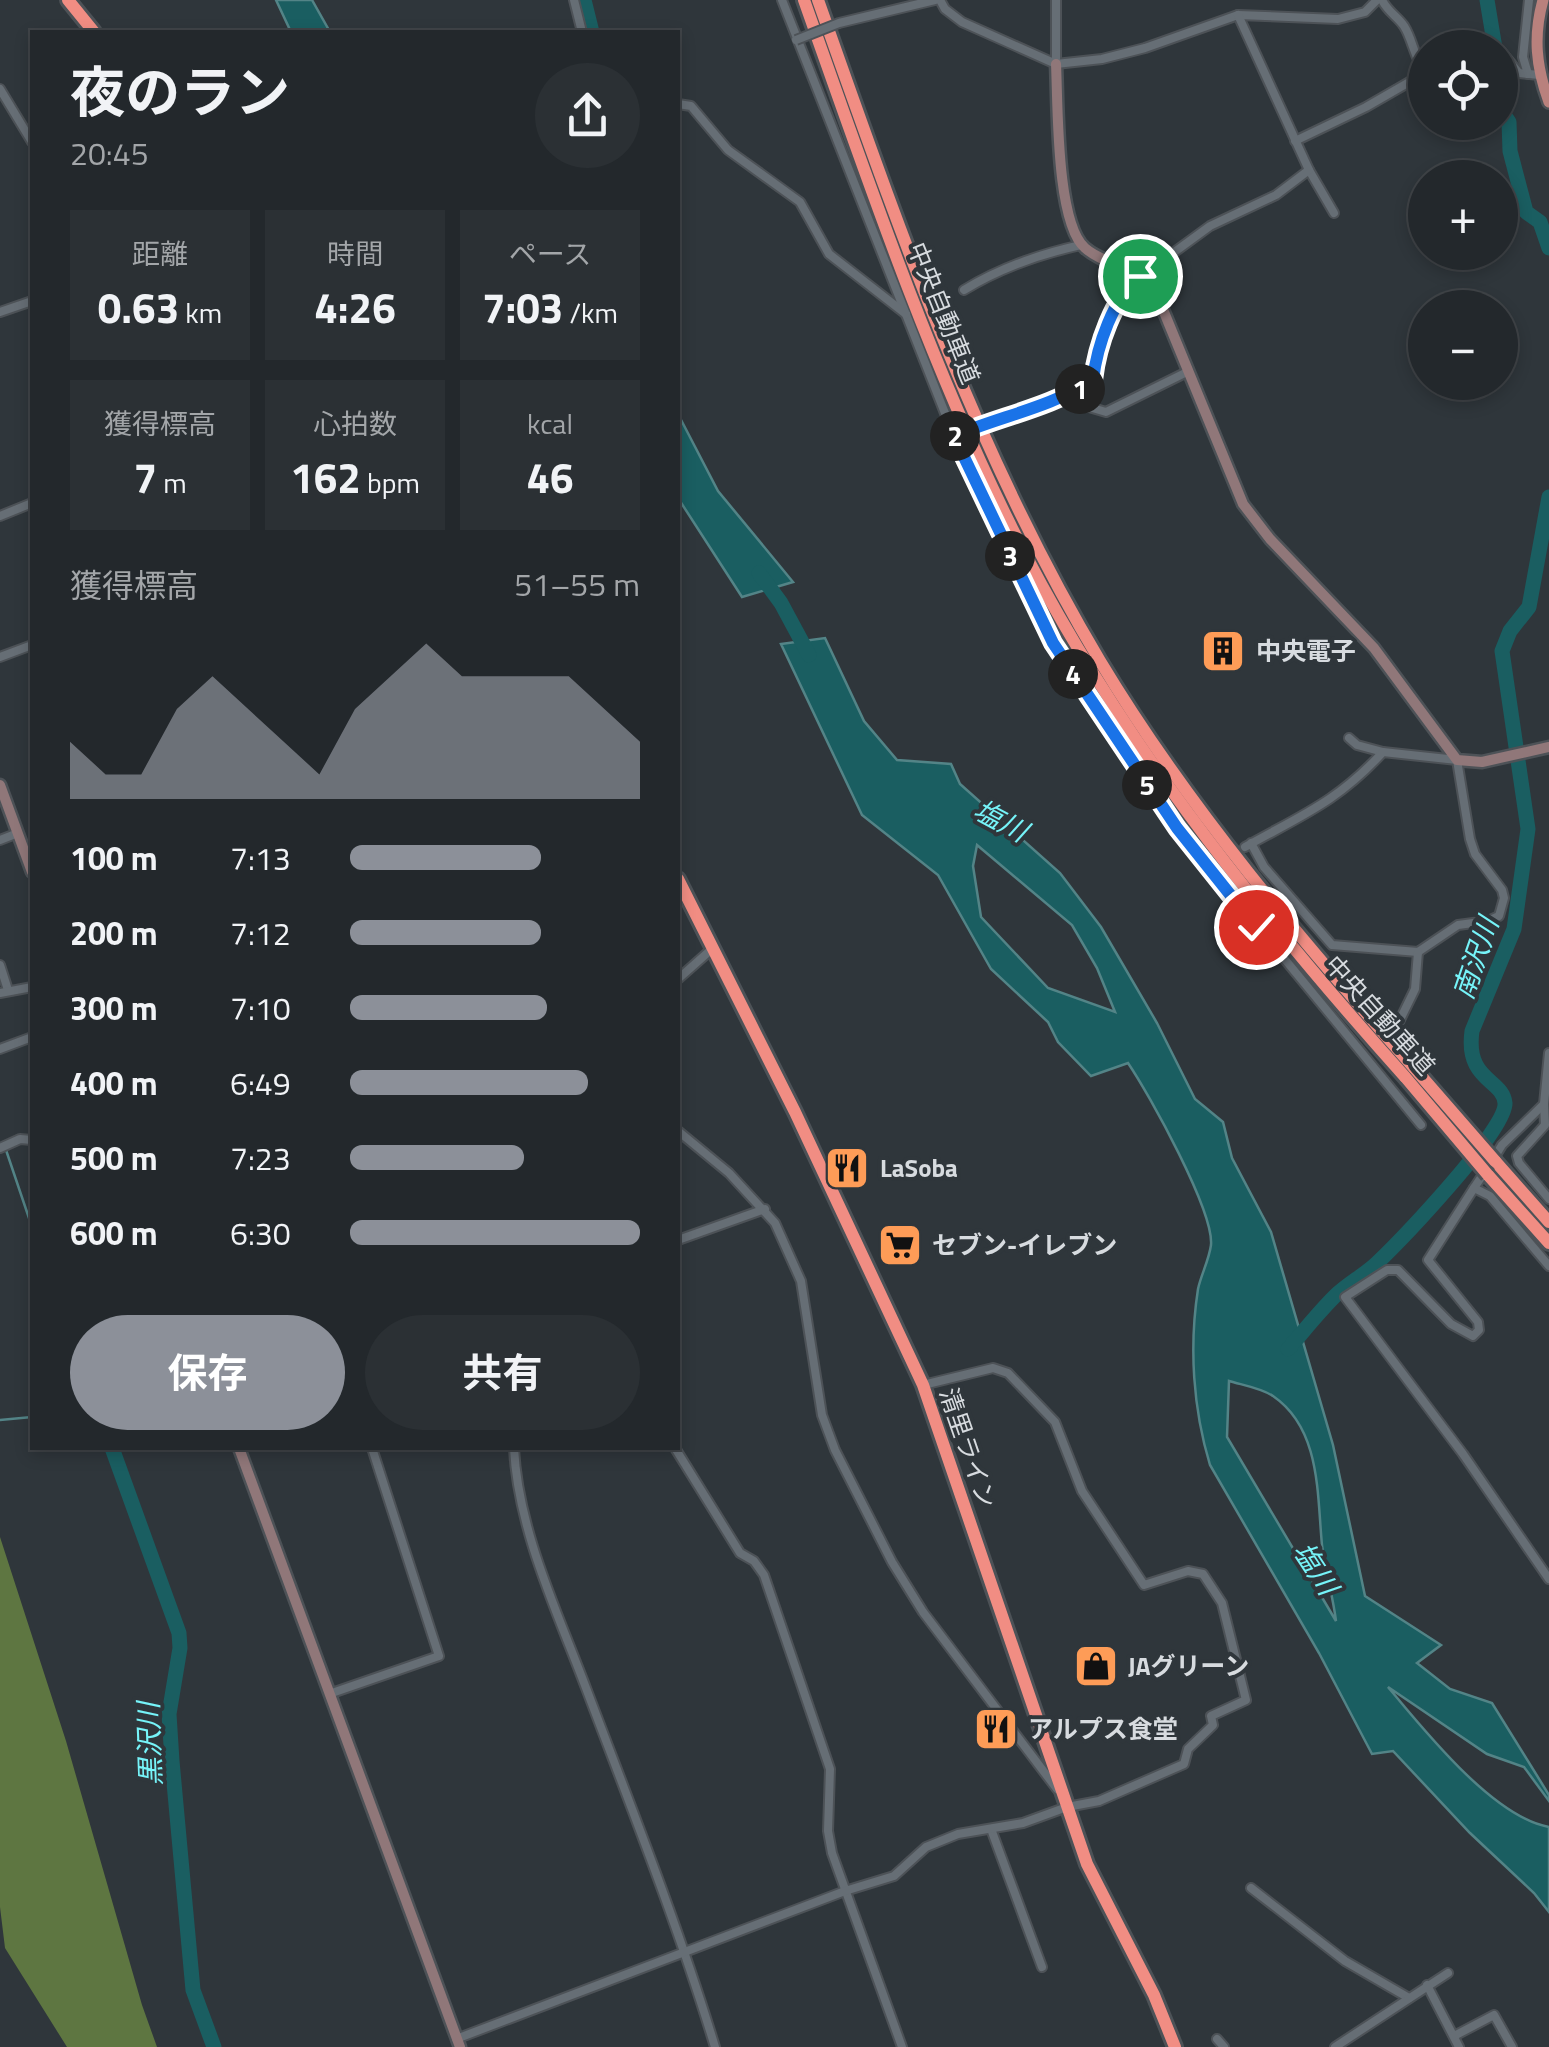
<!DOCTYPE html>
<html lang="ja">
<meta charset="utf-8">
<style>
body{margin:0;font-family:"Titillium Web","Noto Sans JP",sans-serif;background:#2b3034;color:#f1f3f6;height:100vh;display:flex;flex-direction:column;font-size:38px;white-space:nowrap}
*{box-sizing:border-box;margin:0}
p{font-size:32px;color:#a3a6a9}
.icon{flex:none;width:55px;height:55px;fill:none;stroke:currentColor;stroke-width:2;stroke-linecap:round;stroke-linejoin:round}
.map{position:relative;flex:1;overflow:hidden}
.drawer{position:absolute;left:30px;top:30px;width:650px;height:1420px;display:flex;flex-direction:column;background:#23282c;border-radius:0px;box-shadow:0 5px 15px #0003,0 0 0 2px #404448}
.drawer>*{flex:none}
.buttons{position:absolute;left:1408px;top:30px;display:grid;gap:20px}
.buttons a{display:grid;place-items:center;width:110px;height:110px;border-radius:50%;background:#23282c;box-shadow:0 5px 15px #0003,0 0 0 2px #404448;font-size:50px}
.pin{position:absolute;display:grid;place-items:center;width:85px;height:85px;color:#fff;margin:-42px;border:5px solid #fff;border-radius:50%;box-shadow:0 2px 10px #0007}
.km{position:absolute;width:50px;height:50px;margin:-25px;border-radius:50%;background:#222;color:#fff;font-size:28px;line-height:50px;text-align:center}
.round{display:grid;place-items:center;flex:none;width:105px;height:105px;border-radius:52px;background:#2b3034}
.head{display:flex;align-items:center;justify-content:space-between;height:170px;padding:0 40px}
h1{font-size:55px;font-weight:700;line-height:75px}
.figures{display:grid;grid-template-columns:repeat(3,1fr);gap:15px;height:170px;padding:10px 40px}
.figures div{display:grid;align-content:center;border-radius:0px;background:#2b3034;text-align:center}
.figures b{font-size:42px;font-weight:700}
.figures small{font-size:28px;font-weight:400}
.figures p{font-size:28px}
.chart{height:280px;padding:20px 40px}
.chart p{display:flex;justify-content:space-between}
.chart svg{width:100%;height:180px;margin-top:10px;fill:#8c9099;opacity:.7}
.primary-button{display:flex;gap:20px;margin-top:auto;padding:20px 40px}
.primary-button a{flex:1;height:115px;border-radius:60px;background:#8c9099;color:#fff;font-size:40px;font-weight:700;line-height:115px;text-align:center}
.primary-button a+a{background:#2b3034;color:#f1f3f6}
ul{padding:0 40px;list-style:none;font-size:32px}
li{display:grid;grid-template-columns:160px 120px 1fr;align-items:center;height:75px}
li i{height:25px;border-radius:12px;background:#8c9099}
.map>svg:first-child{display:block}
.forest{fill:#5e7641}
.water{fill:#1a5e61;stroke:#538487;stroke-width:2.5;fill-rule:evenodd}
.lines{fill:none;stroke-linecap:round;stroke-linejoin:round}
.stream{stroke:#538487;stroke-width:2.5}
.river{stroke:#1a5e61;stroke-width:15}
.street-casing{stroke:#4d5257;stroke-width:12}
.secondary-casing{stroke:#4d5257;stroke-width:15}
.primary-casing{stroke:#4d5257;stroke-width:16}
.highway-casing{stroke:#4d5257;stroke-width:18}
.street{stroke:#666e75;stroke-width:8}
.secondary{stroke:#907779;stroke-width:10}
.primary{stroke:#b9817d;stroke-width:11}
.highway{stroke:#f18d83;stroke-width:12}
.street-bridge-casing{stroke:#4d5257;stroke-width:12;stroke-linecap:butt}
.highway-bridge-casing{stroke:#4d5257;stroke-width:18;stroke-linecap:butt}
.street-bridge{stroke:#666e75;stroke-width:8}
.highway-bridge{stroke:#f18d83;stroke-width:12}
.route-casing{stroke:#fff;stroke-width:20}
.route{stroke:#1a73e8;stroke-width:12}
.labels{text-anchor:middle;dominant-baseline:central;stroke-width:8;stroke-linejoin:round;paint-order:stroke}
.street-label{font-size:25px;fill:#d7dbdf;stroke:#2f363b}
.poi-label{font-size:25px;font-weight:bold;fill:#d7dbdf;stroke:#2f363b;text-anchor:start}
.water-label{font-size:28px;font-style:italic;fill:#76f4f9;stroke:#2f363b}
</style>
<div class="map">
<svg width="1549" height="2047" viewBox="0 0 1549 2047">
<rect width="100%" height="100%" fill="#2f363b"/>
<path class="forest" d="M0 1537 66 1741 142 2005 157 2047H67L5 1948 0 1907Z"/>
<g class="water">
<path d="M276 0H312L330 32H291Z"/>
<path d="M678 414 718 491 793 582 742 597 678 498Z"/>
<path d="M825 638 864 721 897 760 951 764 960 784 1060 873 1101 927 1157 1023 1195 1099 1223 1122 1232 1158 1271 1232 1333 1445 1365 1596 1441 1645 1417 1663 1450 1689 1492 1703 1549 1795V1801L1524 1767 1487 1754 1388 1687C1424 1730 1493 1817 1549 1827V1912L1534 1893 1470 1833 1393 1751 1372 1754 1319 1653 1210 1465C1193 1409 1189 1347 1198 1289 1201 1275 1209 1260 1211 1245 1214 1211 1149 1094 1128 1063L1091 1076 1058 1042 1048 1022 991 969 938 875 862 815 781 644ZM977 845 1072 925 1097 968 1115 1012 1048 988 981 917 973 866ZM1229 1381C1242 1385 1261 1388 1273 1396 1321 1429 1317 1494 1322 1545 1325 1570 1333 1596 1336 1621L1227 1437Z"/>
</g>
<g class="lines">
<g class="stream">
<path d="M6 1150 32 1227"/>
<path d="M0 1420 32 1417"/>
</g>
<g class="river">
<path d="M584 0 592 32"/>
<path d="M1487 0 1495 48"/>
<path d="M1500 109 1509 122 1510 151 1526 212 1540 222 1549 248"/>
<path d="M759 573 781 603 809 655"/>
<path d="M1288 1349C1303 1332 1318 1313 1334 1297 1347 1284 1363 1276 1376 1264 1399 1242 1507 1130 1505 1103 1503 1079 1465 1081 1472 1031L1514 929 1528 829 1502 651 1510 631 1529 607 1549 497"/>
<path d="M112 1448 179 1633 180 1648 169 1714 172 1761 193 1990 214 2047"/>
</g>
<g class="street-casing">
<g id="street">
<path d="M574 0 582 32"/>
<path d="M782 0 954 436 1053 643 1177 828 1421 1125"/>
<path d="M940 0 945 9 962 22 1056 64 1102 59 1145 48 1238 15 1338 19 1365 12 1377 0"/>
<path d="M1382 0C1388 12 1397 16 1404 26 1413 40 1414 58 1425 72"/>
<path d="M839 23 935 0"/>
<path d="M1500 50 1519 73 1539 75"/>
<path d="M1056 64V0"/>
<path d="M1528 74 1523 57 1529 0"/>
<path d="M0 89 32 142"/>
<path d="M678 104 691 106 728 150 800 202 829 254 906 314"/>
<path d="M1295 141 1366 107 1425 73"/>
<path d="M1309 170 1334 213"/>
<path d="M964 290C1000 268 1040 254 1081 245"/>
<path d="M0 312 32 301"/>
<path d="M1078 390 1089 407 1106 412 1189 371"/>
<path d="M997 419C1032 411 1062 400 1093 380L1115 310 1128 286 1210 226 1276 195 1309 170 1238 15"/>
<path d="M0 516 32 503"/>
<path d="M0 657 32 645"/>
<path d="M1349 738 1357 745 1383 752"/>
<path d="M0 840 18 833"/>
<path d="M1245 847C1302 815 1337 802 1383 752L1457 760 1470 839 1475 854 1502 890 1504 898 1499 916 1488 921 1458 925 1418 952 1332 945 1264 867 1251 843"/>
<path d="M0 965 8 990"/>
<path d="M678 979 713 948"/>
<path d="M0 993 32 987"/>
<path d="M1395 1030 1415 989 1418 952"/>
<path d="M0 1049 32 1037"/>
<path d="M1544 1104 1545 1125 1517 1156 1519 1163 1549 1199"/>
<path d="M678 1131 729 1173 775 1223 801 1281 822 1415 835 1450 892 1562 923 1612 1057 1789"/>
<path d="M0 1148 20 1139 32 1140"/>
<path d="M1494 1158 1502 1145 1544 1104 1549 1053"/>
<path d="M1486 1170 1474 1188 1490 1196 1549 1266"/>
<path d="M1474 1188 1428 1260 1478 1322 1479 1330 1473 1336 1451 1324 1398 1270H1387L1345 1297 1463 1454 1549 1579"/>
<path d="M678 1240 765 1209"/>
<path d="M514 1448C518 1530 557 1611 586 1688 631 1807 678 1925 715 2047"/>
<path d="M675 1448 740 1553 754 1561 764 1575 830 1769 828 1831 832 1853 902 2047"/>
<path d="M329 1694 439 1656 372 1448"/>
<path d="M991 1829 1042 1967"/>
<path d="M1251 1888 1345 1961 1409 1998"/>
<path d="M1427 1985 1459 2047"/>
<path d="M1454 2036 1494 2015 1512 2047"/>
<path d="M456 2039 845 1891 894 1876 926 1847 958 1834 1023 1823 1067 1807 1099 1801 1184 1764 1188 1749 1213 1725 1211 1716 1246 1700 1222 1603 1203 1574 1188 1571 1144 1585 1082 1491 1055 1422 1008 1373 993 1368 923 1385"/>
<path d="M1217 2039 1224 2047"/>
<path d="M1335 2047 1448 1973"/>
</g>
</g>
<g class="secondary-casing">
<g id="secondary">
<path d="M1056 64C1058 104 1056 223 1085 248 1102 263 1125 264 1141 277 1147 282 1152 289 1157 295L1243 504 1270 539 1374 648 1457 760 1482 762 1549 747"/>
<path d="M0 785 32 872"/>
<path d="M239 1448 460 2047"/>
</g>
</g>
<g class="primary-casing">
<path id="primary" d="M1543 0C1533 36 1536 67 1549 102"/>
</g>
<g class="highway-casing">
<g id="highway">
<path d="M68 0 94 32"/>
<path d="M804 0C866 175 926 353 1008 520 1110 728 1253 907 1406 1078"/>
<path d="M818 0C898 226 976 454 1100 661 1189 809 1301 940 1415 1069"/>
<path d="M678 879 795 1112 923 1385 1087 1864 1154 1995 1175 2047"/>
<path d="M1495 1161 1549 1222"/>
<path d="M1488 1175 1549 1243"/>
</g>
</g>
<use href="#street" class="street"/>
<use href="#secondary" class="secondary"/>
<use href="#primary" class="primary"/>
<use href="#highway" class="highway"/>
<g class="street-bridge-casing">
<g id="street-bridge">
<path d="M796 40 839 23"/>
<path d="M960 434 997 419"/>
</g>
</g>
<g class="highway-bridge-casing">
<g id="highway-bridge">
<path d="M1415 1069 1495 1161"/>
<path d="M1406 1078 1488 1175"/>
</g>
</g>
<use href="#street-bridge" class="street-bridge"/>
<use href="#highway-bridge" class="highway-bridge"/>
</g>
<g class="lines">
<g class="route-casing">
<path id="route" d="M1140 276C1113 298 1097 346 1093 380 1049 408 1001 416 954 436L1053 643 1177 828 1256 927"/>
</g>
<use href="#route" class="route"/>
</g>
<defs>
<g id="building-square" transform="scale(2.25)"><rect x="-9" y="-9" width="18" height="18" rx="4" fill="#fe9c57" stroke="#2f363b"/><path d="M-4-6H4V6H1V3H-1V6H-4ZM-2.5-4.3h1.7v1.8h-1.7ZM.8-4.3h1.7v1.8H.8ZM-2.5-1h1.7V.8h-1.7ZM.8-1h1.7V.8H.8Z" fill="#111"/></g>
<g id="restaurant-square" transform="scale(2.25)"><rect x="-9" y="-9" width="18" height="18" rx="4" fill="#fe9c57" stroke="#2f363b"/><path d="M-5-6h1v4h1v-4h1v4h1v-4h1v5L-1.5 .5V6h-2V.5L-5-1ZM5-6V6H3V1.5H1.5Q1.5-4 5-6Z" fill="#111"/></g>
<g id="supermarket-square" transform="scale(2.25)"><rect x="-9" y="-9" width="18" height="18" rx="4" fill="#fe9c57" stroke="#2f363b"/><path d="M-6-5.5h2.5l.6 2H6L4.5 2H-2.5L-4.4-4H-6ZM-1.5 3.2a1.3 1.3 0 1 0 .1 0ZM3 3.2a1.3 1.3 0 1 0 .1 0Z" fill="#111"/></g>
<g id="shop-square" transform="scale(2.25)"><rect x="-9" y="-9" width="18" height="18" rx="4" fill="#fe9c57" stroke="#2f363b"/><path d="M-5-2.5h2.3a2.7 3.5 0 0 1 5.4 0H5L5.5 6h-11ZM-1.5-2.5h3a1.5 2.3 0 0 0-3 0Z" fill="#111"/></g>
</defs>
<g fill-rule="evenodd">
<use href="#building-square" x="1223" y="651"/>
<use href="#restaurant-square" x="847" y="1168"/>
<use href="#supermarket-square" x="900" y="1245"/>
<use href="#shop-square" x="1096" y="1666"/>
<use href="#restaurant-square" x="996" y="1729"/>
</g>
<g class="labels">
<g class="street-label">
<text transform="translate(944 313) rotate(68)">中央自動車道</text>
<text transform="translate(1380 1015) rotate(48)">中央自動車道</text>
<text transform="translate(968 1448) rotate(71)">清里ライン</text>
</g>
<g class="poi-label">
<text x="1256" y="651">中央電子</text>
<text x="880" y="1168">LaSoba</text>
<text x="932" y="1245">セブン-イレブン</text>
<text x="1128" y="1666">JAグリーン</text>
<text x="1028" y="1729">アルプス食堂</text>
</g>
<g class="water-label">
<text transform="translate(1001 820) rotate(28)">塩川</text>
<text transform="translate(1475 958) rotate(-71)">南沢川</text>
<text transform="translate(1316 1568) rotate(57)">塩川</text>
<text transform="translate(149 1744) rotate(-92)">黒沢川</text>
</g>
</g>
</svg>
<div class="buttons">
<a><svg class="icon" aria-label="locate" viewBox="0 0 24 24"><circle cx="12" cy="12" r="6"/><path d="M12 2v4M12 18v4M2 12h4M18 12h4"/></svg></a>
<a>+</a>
<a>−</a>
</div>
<div class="pin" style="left:1140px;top:276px;background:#1e9e55"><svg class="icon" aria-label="arrive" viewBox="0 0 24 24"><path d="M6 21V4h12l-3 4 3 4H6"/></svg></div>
<div class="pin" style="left:1256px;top:927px;background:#d93025"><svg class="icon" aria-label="check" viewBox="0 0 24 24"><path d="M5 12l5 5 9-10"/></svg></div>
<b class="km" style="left:1080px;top:389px">1</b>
<b class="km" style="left:955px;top:436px">2</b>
<b class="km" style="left:1010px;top:556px">3</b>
<b class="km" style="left:1073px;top:674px">4</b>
<b class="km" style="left:1147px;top:785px">5</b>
<section class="drawer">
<div class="head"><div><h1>夜のラン</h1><p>20:45</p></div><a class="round"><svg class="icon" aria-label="share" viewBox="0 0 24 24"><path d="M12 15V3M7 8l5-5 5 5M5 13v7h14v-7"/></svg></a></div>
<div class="figures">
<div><p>距離</p><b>0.63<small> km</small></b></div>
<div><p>時間</p><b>4:26</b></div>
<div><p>ペース</p><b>7:03<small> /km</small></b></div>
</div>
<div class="figures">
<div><p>獲得標高</p><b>7<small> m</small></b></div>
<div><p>心拍数</p><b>162<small> bpm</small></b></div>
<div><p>kcal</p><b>46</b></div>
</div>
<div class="chart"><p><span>獲得標高</span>51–55 m</p>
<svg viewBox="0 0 160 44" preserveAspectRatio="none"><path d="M0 44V30L10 38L20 38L30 22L40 14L50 22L60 30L70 38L80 22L90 14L100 6L110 14L120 14L130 14L140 14L150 22L160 30V44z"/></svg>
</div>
<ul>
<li><b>100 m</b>7:13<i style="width:66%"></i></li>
<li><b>200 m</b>7:12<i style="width:66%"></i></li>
<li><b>300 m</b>7:10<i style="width:68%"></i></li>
<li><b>400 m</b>6:49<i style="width:82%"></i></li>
<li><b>500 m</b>7:23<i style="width:60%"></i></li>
<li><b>600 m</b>6:30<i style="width:100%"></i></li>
</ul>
<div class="primary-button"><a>保存</a><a>共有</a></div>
</section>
</div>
